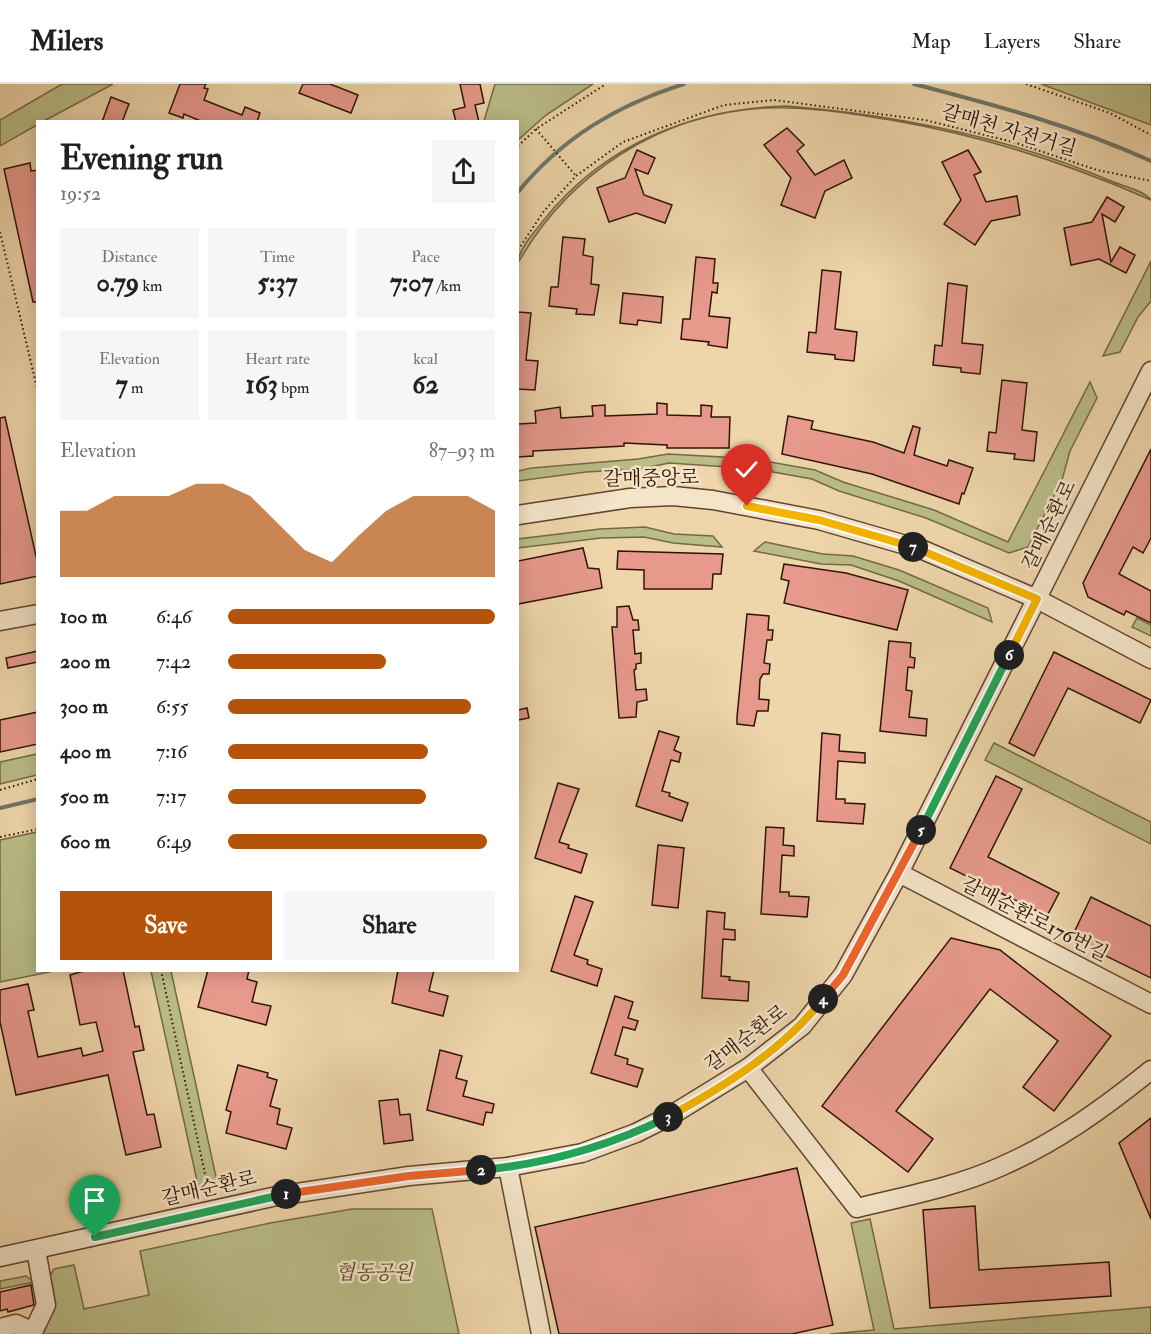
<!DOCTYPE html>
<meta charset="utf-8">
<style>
body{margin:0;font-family:"IM FELL Double Pica","Noto Serif KR",serif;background:#f6f6f6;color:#202124;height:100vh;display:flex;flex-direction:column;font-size:22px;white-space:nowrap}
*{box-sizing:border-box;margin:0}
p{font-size:20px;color:#757577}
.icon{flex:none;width:33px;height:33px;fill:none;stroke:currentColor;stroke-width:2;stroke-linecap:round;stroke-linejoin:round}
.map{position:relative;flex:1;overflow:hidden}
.drawer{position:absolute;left:36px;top:36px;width:483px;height:852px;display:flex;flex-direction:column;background:#fff;border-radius:0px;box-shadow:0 3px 15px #0003}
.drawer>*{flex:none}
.pin{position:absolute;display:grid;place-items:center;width:51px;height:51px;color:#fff;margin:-62px -26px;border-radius:50% 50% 50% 0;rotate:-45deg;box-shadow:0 0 6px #0007}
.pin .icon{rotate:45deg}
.km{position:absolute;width:30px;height:30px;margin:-15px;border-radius:50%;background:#222;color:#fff;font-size:16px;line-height:30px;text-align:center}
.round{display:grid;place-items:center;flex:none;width:63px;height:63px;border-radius:0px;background:#f6f6f6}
.overview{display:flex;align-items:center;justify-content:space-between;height:102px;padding:0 24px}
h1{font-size:33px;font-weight:800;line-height:45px}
.metrics{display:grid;grid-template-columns:repeat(3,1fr);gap:9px;height:102px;padding:6px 24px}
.metrics div{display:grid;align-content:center;border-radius:0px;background:#f6f6f6;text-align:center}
.metrics b{font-size:26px;font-weight:800}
.metrics small{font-size:16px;font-weight:400}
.metrics p{font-size:16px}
.chart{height:168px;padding:12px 24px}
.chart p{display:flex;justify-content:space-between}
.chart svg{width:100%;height:108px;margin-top:6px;fill:#b45309;opacity:.7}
.primary-button{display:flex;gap:12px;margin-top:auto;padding:12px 24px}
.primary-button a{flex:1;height:69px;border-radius:0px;background:#b45309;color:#fff;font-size:24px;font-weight:800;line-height:69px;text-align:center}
.primary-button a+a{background:#f6f6f6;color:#202124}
ul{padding:0 24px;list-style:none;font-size:20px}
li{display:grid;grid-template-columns:96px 72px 1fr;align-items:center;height:45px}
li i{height:15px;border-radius:8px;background:#b45309}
header{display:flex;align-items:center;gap:36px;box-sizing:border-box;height:84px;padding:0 30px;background:#fff;border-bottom:2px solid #e0e0e0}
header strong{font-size:28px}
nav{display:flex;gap:33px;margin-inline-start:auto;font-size:21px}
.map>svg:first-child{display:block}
.green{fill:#babd87;stroke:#756848;stroke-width:1.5}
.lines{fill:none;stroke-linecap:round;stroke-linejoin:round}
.stream{stroke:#6f7768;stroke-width:4}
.building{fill:#e7998c;stroke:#301409;stroke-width:1.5}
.minor-casing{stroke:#604431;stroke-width:21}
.path{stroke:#301409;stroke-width:2;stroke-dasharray:1.5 3;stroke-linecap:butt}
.minor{stroke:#f4e4c8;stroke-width:18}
.split-1-casing{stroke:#fff;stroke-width:12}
.split-2-casing{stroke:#fff;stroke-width:12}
.split-3-casing{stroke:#fff;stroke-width:12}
.split-4-casing{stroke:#fff;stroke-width:12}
.split-5-casing{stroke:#fff;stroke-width:12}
.split-6-casing{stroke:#fff;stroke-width:12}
.split-7-casing{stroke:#fff;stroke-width:12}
.split-8-casing{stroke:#fff;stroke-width:12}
.split-1{stroke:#22a559;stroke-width:8}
.split-2{stroke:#f0652b;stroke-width:8}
.split-3{stroke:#22a559;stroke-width:8}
.split-4{stroke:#f5b400;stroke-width:8}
.split-5{stroke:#f0652b;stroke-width:8}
.split-6{stroke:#22a559;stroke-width:8}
.split-7{stroke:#f5b400;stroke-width:8}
.split-8{stroke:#f5b400;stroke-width:8}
.labels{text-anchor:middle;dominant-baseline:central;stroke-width:5;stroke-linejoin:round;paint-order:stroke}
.street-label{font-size:20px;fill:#301409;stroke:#f4e4c8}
.park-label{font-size:20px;font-style:italic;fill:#59472f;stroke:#f4e4c8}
</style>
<header>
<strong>Milers</strong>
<nav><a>Map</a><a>Layers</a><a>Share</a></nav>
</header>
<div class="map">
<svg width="1151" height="1250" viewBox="0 0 1151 1250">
<rect width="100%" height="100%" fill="#eed5aa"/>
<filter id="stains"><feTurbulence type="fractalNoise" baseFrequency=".00333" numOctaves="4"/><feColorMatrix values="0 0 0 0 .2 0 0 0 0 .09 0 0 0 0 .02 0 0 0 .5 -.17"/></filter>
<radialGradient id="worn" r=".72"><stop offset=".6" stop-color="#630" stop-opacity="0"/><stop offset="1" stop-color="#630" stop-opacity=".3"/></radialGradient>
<g class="green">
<path d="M62 0H113L44 37 38 38 37 41 0 62V36Z"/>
<path d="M495 0H593L546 31 518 56V38L484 37Z"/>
<path d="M1041 0H1151V41Z"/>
<path d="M787 22C898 31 1008 53 1111 97 1122 102 1145 107 1151 116 1069 80 984 52 896 37 853 30 808 22 765 24 660 30 569 89 518 179 518 165 535 148 543 137 603 61 692 24 787 22Z"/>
<path d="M1151 177V217L1138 233 1120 268 1103 272Z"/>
<path d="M1090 298 1097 314 1070 367 1062 396 1028 463 1009 469 926 434 839 407 812 395 773 388 765 377 815 386 843 398 934 426 1008 458Z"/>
<path d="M668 370 739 374 728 383 669 379 640 385 586 388 518 397V387L532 384 638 375Z"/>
<path d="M645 443 674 450 713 452 722 463 673 459 644 453 601 454 518 464V455L600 445Z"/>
<path d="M765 458 823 470 853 472 899 486 988 524 992 538 899 497 851 481 821 480 754 467Z"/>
<path d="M1137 534 1151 541V552L1132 543Z"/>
<path d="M994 659 1151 738V760L985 676Z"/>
<path d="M37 670V691L0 700V678Z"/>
<path d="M37 748 38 886 54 887 0 898V756Z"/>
<path d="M151 887H171L218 1102 199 1106Z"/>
<path d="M352 1125H432L459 1250H40L49 1193 54 1185 74 1181 84 1225 149 1211 140 1167 270 1139Z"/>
<path d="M870 1135 894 1245 1151 1223V1250H830L874 1246 851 1139Z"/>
<path d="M26 1192 34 1198 0 1205V1197Z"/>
</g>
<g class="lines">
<g class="stream">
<path d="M914 0C995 21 1074 42 1151 77"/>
<path d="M518 108C562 54 617 21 684 0"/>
<path d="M0 724 38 715"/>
</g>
</g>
<g class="building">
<path d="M180 0H206L204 4 208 5 204 16 242 31 245 23 260 29 257 38H203L184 30 183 34 169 29Z"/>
<path d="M303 0H330L358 11 351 29 299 9Z"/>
<path d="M460 0H480L484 19 475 21 479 38H456L453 26 465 23Z"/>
<path d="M111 13 129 20 122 38H102Z"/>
<path d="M787 44 804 61 797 67 815 91 844 76 852 94 825 107 815 134 781 121 791 94 764 61Z"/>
<path d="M637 66 655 74 648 90 635 85 644 111 672 121 665 139 636 129 609 138 597 104 625 94Z"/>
<path d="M968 66 981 88 974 91 986 118 1017 112 1020 131 991 137 975 161 944 140 961 116 942 78Z"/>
<path d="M30 79 31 87 38 86V218H33L4 85Z"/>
<path d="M1107 113 1124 123 1115 138 1102 130 1111 178 1120 163 1135 171 1126 189 1099 175 1071 181 1064 144 1092 138Z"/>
<path d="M563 153 585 155 583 171 593 173 591 200 599 201 594 231 576 230 577 225 549 222 551 203H558Z"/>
<path d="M696 173 715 175 713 199H718L717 209 712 208 709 232 730 234 727 264 708 261 709 258 681 255 683 235H690Z"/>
<path d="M822 186 841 188 835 245 857 248 854 277 835 275V271L807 268 809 248 816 249Z"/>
<path d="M948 199 967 202 962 259 983 261 980 290 961 288V284L933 281 935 261 942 262Z"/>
<path d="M623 209 663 213 661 239 638 236 637 241 620 239Z"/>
<path d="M518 228 531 229 526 276 538 277 535 306 518 305Z"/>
<path d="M1002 296 1027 299 1022 346 1037 348 1034 377 1014 375 1015 370 987 367 989 348 996 349Z"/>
<path d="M657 319 667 320V331L701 332V321L712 322 711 333H730L729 364H667V361L624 359V362L533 367V372L518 373V340L536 339 535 327 560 323 561 334 593 332 592 322 605 321V332L657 330Z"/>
<path d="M788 332 813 337 811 345 873 358 904 369 913 342 920 344 914 371 947 382 949 376 973 384 964 410 962 409 959 420 872 390 782 370Z"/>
<path d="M5 333 38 481V492L0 500V334Z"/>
<path d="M1151 365V454L1143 469 1133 463 1119 490 1151 507V539L1126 527 1124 531 1088 513 1083 499Z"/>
<path d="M583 464 588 484 599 485 602 504 518 520V477Z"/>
<path d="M618 467 723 470 721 490H713L712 505H644V486L617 485Z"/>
<path d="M784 480 846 489 908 506 897 546 784 519 789 497 781 495Z"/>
<path d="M629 522 633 536H638L639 546H633L635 570 641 569V579L636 580V585L634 586 636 606 646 605 647 616 637 618 636 633 619 634 612 543H617V523Z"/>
<path d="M747 530 769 532 768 546H773L772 556H767L764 579 770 580 769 590H763L760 595 759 615 769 616 768 627H757L754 642 737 640V633Z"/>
<path d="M889 557 911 559 910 573 915 574 914 584 908 583 906 606 912 607 909 633 927 635 926 652 880 647Z"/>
<path d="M38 567V578L8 584 6 574Z"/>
<path d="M1054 568 1151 616 1140 639 1068 604 1034 672 1009 659Z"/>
<path d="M527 624 529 634 518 636V626Z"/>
<path d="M38 628V660L0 668V636Z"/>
<path d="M659 647 679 653 674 666 681 669 679 678 671 676 662 707 670 709 669 712 688 719 682 737 636 722Z"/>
<path d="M822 649 840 651 839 667 865 669V679L838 677 836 715H845V719L865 720 863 740 817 737Z"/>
<path d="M996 692 1022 705 988 773 1059 809 1047 832 950 784Z"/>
<path d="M558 699 579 705 559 758 569 761 568 764 587 770 581 789 535 774Z"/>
<path d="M766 743 784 744 783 761 794 762V772L782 771 780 808H789V812L809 813 807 833 761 830Z"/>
<path d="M658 761 684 764 678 824 652 821Z"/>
<path d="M575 812 593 818 574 871 588 876 587 880 602 885 597 902 551 887Z"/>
<path d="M1091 813 1151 842V894L1071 855Z"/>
<path d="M707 827 725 829 724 845 735 846V856L723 855 721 892 730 893 729 896 749 898 748 917 702 914Z"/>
<path d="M951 854 1000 866 1111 952 1054 1027 1023 1003 1058 957 990 905 896 1027 933 1055 908 1088 822 1022Z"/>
<path d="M87 886H123L135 943 139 942 144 966 133 968 147 1031 154 1030 161 1063 126 1071 108 991 16 1011 0 938V906L28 900 34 926 28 927 38 973 81 964 83 972 103 967 96 938 80 941 70 891Z"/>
<path d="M208 886H249L247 895 257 898 252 918 271 922 266 941 198 923Z"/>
<path d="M398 886H434L429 907 448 912 443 932 392 919Z"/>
<path d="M615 912 633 918 628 934 638 937 635 946 623 943 615 971 628 975 627 980 643 985 637 1003 591 989Z"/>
<path d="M440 966 462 972 456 994 467 997 463 1012 494 1020 492 1029 486 1028 483 1041 427 1026Z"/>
<path d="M238 981 268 989 267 993 277 996 270 1022 280 1025 277 1040 292 1044 286 1065 226 1049 231 1028 226 1026Z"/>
<path d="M398 1015 400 1031 410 1030 413 1056 384 1060 379 1017Z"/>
<path d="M1151 1034V1135L1119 1059Z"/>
<path d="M797 1084 833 1241 792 1250H559L535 1143Z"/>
<path d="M975 1122 979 1186 1109 1178 1111 1212 930 1224 923 1126Z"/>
<path d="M31 1201 34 1221 8 1228 7 1225 0 1227V1208Z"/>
</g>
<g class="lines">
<g class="minor-casing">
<g id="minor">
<path d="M518 431 630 414 673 412 713 416 819 436 923 466 1037 515 1151 575"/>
<path d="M0 537 38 530"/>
<path d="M899 789 1151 920"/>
<path d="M748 984 857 1124C906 1112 956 1103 1002 1082 1057 1058 1104 1024 1151 986"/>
<path d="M508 1083 541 1250"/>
<path d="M0 1173 277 1112 409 1092 508 1083 582 1069 636 1049 670 1032 748 984 802 942 843 891 899 789 1151 287"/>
<path d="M0 1244 16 1240 33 1248"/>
<path d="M32 1250 46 1221 36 1166"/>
</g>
</g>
<g class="path">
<path d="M1026 0 1110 29 1151 51"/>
<path d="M536 45 576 92"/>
<path d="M518 62 536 45 606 0"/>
<path d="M0 148 38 308"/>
<path d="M518 166 544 127 576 92 623 58 724 21 774 16 925 36 1013 58 1097 86 1151 97"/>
<path d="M0 706 38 695"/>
<path d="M0 753 38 745"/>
<path d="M161 886 210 1113"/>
</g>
<use href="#minor" class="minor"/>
</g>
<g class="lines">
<g class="split-1-casing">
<path id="split-1" d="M95 1153 286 1110"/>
</g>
<g class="split-2-casing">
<path id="split-2" d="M286 1110 409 1092 481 1086"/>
</g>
<g class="split-3-casing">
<path id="split-3" d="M481 1086C547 1080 609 1062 668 1033"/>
</g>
<g class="split-4-casing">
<path id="split-4" d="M668 1033C725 1002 783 966 823 915"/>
</g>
<g class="split-5-casing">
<path id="split-5" d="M823 915 843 891 921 746"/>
</g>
<g class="split-6-casing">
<path id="split-6" d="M921 746 1009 571"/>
</g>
<g class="split-7-casing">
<path id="split-7" d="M913 463 1037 515 1009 571"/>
</g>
<g class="split-8-casing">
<path id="split-8" d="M747 422 819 436 913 463"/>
</g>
<use href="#split-1" class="split-1"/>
<use href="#split-2" class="split-2"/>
<use href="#split-3" class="split-3"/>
<use href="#split-4" class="split-4"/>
<use href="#split-5" class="split-5"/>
<use href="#split-6" class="split-6"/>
<use href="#split-7" class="split-7"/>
<use href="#split-8" class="split-8"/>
</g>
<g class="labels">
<g class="street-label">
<text transform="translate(1009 46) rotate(16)">갈매천 자전거길</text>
<text transform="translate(651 394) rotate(-1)">갈매중앙로</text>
<text transform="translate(1049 441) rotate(-64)">갈매순환로</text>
<text transform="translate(1035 835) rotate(27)">갈매순환로176번길</text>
<text transform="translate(746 954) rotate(-37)">갈매순환로</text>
<text transform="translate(209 1104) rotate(-13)">갈매순환로</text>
</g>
<g class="park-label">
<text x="374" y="1188">협동공원</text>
</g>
</g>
<rect width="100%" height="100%" filter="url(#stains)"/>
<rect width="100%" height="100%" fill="url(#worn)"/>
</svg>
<div class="pin" style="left:95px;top:1153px;background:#1e9e55"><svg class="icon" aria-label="arrive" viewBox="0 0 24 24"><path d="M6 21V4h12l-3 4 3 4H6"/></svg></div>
<div class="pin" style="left:747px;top:422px;background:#d93025"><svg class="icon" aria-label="check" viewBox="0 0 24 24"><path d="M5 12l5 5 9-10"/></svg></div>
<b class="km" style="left:286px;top:1110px">1</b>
<b class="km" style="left:481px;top:1086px">2</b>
<b class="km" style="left:668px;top:1033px">3</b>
<b class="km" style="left:823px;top:915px">4</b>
<b class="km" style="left:921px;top:746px">5</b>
<b class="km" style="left:1009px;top:571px">6</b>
<b class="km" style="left:913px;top:463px">7</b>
<section class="drawer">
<div class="overview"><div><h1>Evening run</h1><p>19:52</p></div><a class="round"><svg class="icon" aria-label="share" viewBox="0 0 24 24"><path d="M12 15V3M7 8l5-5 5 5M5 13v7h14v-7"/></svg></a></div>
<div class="metrics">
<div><p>Distance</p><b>0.79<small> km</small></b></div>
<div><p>Time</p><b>5:37</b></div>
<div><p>Pace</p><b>7:07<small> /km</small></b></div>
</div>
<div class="metrics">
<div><p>Elevation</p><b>7<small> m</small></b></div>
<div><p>Heart rate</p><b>163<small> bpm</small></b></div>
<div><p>kcal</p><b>62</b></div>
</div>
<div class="chart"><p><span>Elevation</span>87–93 m</p>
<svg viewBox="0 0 160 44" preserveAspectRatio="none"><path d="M0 44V17L10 17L20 11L30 11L40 11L50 6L60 6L70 11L80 22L90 33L100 38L110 27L120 17L130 11L140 11L150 11L160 17V44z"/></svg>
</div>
<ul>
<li><b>100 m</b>6:46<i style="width:100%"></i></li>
<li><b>200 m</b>7:42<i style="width:59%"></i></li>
<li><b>300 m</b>6:55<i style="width:91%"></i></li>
<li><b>400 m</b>7:16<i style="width:75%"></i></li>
<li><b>500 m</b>7:17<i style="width:74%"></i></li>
<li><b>600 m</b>6:49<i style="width:97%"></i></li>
</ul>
<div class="primary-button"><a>Save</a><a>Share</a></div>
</section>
</div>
